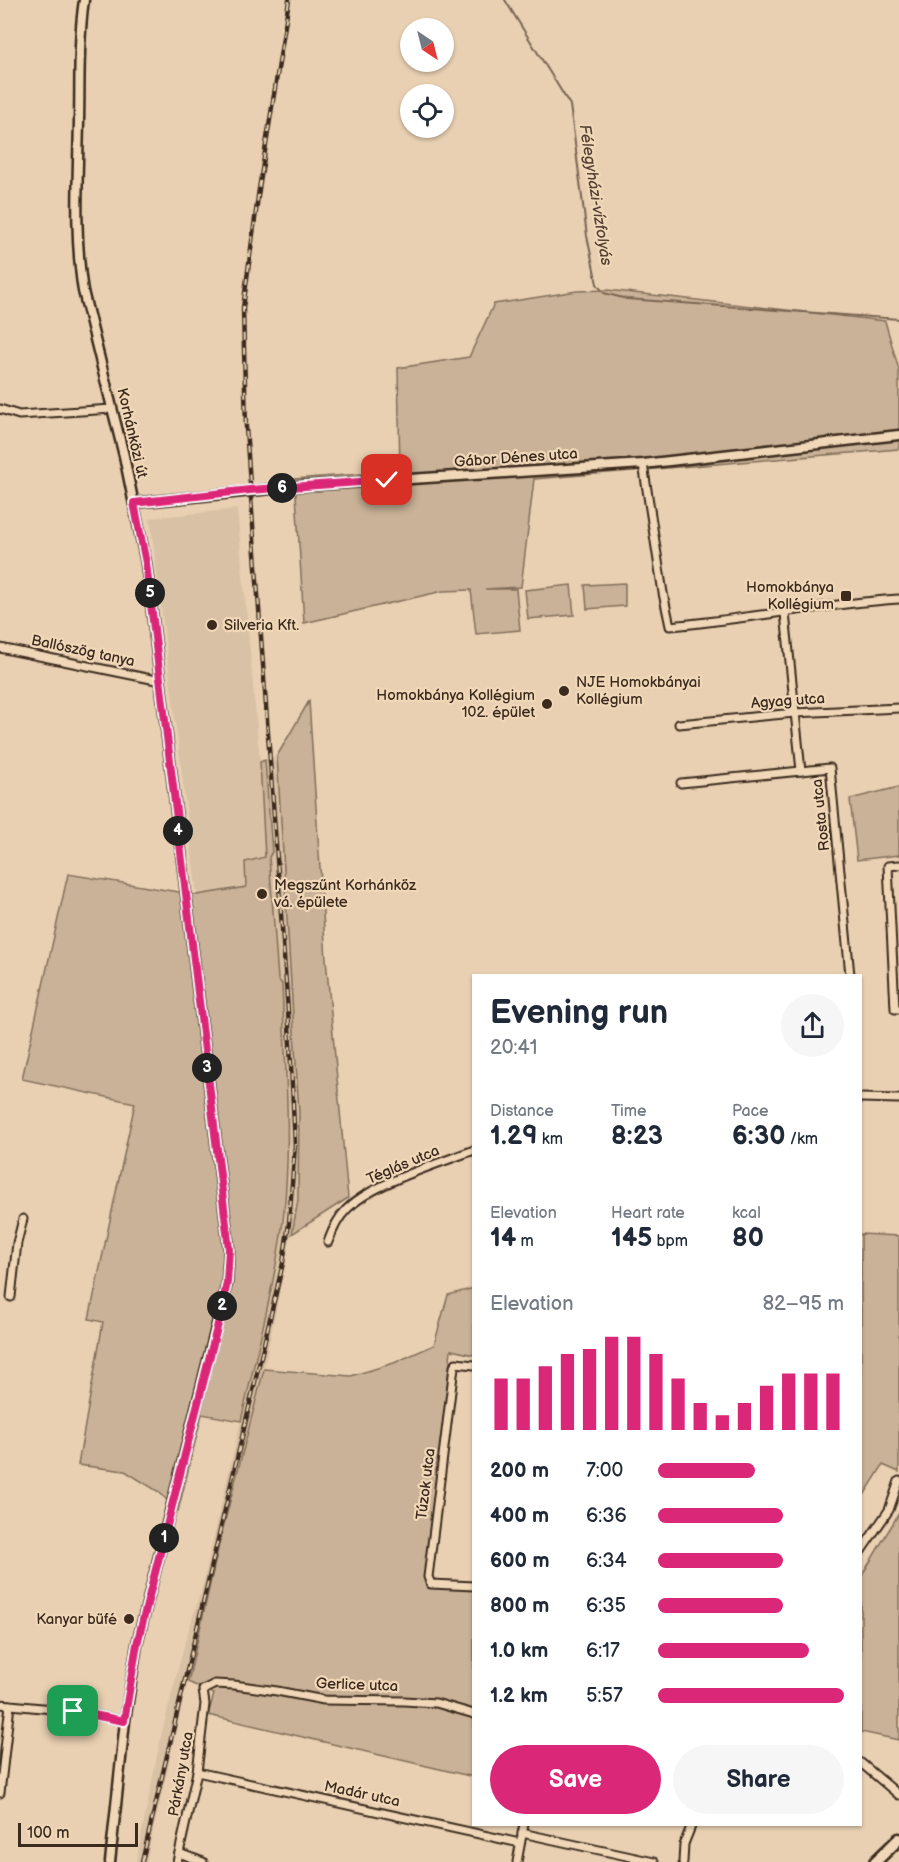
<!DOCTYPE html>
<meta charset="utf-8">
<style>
body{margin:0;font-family:"Balsamiq Sans",sans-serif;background:#f6f6f7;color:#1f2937;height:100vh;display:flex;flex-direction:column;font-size:22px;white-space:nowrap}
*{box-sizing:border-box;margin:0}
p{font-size:20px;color:#747a83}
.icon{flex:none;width:33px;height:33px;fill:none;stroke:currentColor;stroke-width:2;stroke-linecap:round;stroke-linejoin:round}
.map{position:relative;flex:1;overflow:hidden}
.panel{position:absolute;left:472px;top:974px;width:390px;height:852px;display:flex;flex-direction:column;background:#fff;border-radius:0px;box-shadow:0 2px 4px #0004}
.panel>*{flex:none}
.needle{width:39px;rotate:145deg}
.tools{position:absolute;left:400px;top:18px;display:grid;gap:12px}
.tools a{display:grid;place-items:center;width:54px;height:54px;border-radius:50%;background:#fff;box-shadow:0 2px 4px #0004;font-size:30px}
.scale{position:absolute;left:18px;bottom:15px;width:120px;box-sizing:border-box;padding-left:6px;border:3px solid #3b2a1e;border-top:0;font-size:16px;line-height:21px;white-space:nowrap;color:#3b2a1e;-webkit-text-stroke:4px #f0d7b8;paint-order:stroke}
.pin{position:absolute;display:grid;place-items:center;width:51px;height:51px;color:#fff;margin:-26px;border-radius:12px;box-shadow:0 3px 9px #0006}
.km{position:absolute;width:30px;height:30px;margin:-15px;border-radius:50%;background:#222;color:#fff;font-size:16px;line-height:30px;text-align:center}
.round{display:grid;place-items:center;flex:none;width:63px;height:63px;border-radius:32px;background:#f6f6f7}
.summary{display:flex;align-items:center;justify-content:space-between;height:102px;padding:0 18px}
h1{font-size:33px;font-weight:700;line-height:45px}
.stats{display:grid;grid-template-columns:repeat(3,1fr);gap:9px;height:102px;padding:6px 18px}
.stats div{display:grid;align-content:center}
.stats b{font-size:26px;font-weight:700}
.stats small{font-size:16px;font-weight:400}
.stats p{font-size:16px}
.chart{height:168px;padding:12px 18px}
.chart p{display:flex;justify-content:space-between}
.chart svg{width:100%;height:108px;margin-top:6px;stroke:#db2777;stroke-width:6}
.cta{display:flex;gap:12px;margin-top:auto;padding:12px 18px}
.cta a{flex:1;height:69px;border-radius:36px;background:#db2777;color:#fff;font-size:24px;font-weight:700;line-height:69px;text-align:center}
.cta a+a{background:#f6f6f7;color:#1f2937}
ul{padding:0 18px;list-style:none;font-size:20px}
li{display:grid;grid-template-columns:96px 72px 1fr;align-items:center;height:45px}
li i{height:15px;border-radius:8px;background:#db2777}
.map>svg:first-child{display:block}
.built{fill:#d9c1a5}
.green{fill:#c9b297;stroke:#826e5a;stroke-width:1.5}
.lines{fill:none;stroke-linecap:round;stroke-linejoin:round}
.stream{stroke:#796552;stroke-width:2}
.minor-casing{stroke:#3b2a1e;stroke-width:11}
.tertiary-casing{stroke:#3b2a1e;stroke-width:13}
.primary-casing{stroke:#3b2a1e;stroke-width:15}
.minor{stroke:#f0d7b8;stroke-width:7}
.tertiary{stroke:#f0d7b8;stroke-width:8}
.primary{stroke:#f0d7b8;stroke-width:10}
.rail-casing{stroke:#3b2a1e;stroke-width:4.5}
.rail{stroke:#f0d7b8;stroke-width:2;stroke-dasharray:7;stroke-linecap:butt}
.route-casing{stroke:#fff;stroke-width:12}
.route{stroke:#db2777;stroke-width:8}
.poi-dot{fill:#3b2a1e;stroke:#f0d7b8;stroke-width:2}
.labels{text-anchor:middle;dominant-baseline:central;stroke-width:4.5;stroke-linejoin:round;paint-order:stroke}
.street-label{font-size:15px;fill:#3b2a1e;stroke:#f0d7b8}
.poi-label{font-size:15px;fill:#3b2a1e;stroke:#f0d7b8;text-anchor:end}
.water-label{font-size:16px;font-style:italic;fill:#554234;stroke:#f0d7b8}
</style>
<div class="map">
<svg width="899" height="1862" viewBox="0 0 899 1862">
<rect width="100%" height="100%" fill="#e9d0b2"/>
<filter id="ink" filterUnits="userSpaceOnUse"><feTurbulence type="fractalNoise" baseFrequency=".0167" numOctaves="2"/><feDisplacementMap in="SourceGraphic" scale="12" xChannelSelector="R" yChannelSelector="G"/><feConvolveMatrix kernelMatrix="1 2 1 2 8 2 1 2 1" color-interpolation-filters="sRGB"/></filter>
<g filter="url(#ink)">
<g class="built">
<path d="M237 509 260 762 265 858 246 862 247 887 197 895 150 518Z"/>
<path d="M277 756 299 1113 298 1200 264 1369 220 1540 146 1862H136L161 1736 185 1642 202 1588 262 1329 283 1220 287 1100 282 984 278 979 269 857 272 852 265 760Z"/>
</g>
<g class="green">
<path d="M607 290 885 321 899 370V449L534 479 521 587 485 589H516L520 630 476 634 471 590 443 591 304 623 295 479 400 471 398 368 469 357 494 304 577 291Z"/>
<path d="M625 583V606L587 609 585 585Z"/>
<path d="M571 585 574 615 528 619 525 590Z"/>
<path d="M309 701 326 959 348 1198 292 1234 298 1200 299 1113 277 756Z"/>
<path d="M265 760 272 852 269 857 278 979 282 984C285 1062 292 1143 283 1221 274 1288 256 1355 241 1421L202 1414 178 1511 159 1492 125 1471 78 1465 103 1322 89 1319 135 1103 22 1079 68 874 197 895 246 887 245 862 265 857 260 762Z"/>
<path d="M899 787V855L857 860 850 799Z"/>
<path d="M861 1234 899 1236V1472L883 1465 861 1500Z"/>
<path d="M474 1288V1355L451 1350 427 1579 474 1582V1777L208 1715 214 1694 188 1682 220 1540 264 1369 351 1376 394 1363 434 1345 448 1295Z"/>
<path d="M899 1513V1740L861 1732V1577Z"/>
</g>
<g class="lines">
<path class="stream" d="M505 0 570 105 587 236 597 284 604 293 627 299 899 319"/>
<g class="minor-casing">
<g id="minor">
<path d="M0 409 19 415 112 409"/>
<path d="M643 464 663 593 670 626C747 619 822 604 899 599"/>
<path d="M785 613 801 771 830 768 850 975"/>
<path d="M0 648 161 681"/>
<path d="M679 724 795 713 899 708"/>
<path d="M681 783 801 771"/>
<path d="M899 865 888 866 895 1009H899"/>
<path d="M861 1098 899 1099"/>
<path d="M328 1242C332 1231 337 1219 346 1210 372 1183 438 1164 474 1150"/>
<path d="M11 1297 17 1243 23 1219"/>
<path d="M474 1365 456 1363 454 1367 428 1577 431 1584 474 1586"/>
<path d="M861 1551 889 1510 899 1481"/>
<path d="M0 1704 73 1711 125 1721"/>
<path d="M861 1763 899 1795"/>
<path d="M197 1772 520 1843"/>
<path d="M0 1793 10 1705"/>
<path d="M522 1833 654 1862"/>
<path d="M179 1853 203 1862"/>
<path d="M177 1862 197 1772 205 1704 203 1690 215 1684 234 1685 277 1691 324 1700 404 1701 436 1703 474 1714"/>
<path d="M517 1862 524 1824"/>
<path d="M683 1862 684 1844 692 1824"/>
</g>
</g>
<g class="tertiary-casing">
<g id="tertiary">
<path d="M84 0C78 39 80 81 79 120 78 177 74 235 83 291L124 456 146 563 229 1249 227 1283 221 1308 137 1644 125 1721 110 1862"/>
<path d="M134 503 302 486 643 464 899 435"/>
</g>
</g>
<g class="primary-casing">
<path id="primary" d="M875 1862 899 1839"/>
</g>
<use href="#minor" class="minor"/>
<use href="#tertiary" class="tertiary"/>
<use href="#primary" class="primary"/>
<g class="rail-casing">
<path id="rail" d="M142 1862 283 1263 289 1223 295 1145 289 1025 246 428 243 308 259 189 289 0"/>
</g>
<use href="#rail" class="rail"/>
</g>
</g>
<g class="lines" filter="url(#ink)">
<g class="route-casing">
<path id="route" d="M73 1711 124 1721 137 1644 222 1308 227 1282 229 1249 146 563 134 503 250 490 387 480"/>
</g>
<use href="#route" class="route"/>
</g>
<g class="poi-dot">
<rect x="840" y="590" width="12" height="12" rx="3"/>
<circle cx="212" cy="625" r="6"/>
<circle cx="564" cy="691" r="6"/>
<circle cx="547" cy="704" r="6"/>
<circle cx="262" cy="894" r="6"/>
<circle cx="129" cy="1619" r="6"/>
</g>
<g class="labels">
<g class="street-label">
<text transform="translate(132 433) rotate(77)">Korhánközi út</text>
<text transform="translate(516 458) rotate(-4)">Gábor Dénes utca</text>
<text transform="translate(83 651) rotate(12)">Ballószög tanya</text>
<text transform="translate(788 701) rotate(-4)">Agyag utca</text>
<text transform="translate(821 815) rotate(-96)">Rosta utca</text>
<text transform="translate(403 1165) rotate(-23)">Téglás utca</text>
<text transform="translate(426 1484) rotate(-83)">Túzok utca</text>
<text transform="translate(357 1685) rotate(2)">Gerlice utca</text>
<text transform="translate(181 1774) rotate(-80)">Párkány utca</text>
<text transform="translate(362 1794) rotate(12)">Madár utca</text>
</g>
<g class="poi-label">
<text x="834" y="587">Homokbánya<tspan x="834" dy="17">Kollégium</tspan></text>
<text x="224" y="625" text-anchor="start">Silveria Kft.</text>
<text x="576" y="682" text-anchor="start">NJE Homokbányai<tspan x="576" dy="17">Kollégium</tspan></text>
<text x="535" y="695">Homokbánya Kollégium<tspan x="535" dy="17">102. épület</tspan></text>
<text x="274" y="885" text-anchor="start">Megszűnt Korhánköz<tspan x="274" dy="17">vá. épülete</tspan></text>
<text x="117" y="1619">Kanyar büfé</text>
</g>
<g class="water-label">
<text transform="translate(595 195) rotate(81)">Félegyházi-vízfolyás</text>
</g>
</g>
</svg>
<div class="tools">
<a><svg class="needle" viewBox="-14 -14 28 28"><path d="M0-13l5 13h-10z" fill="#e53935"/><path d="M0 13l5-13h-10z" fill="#747a83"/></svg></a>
<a><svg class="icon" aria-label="locate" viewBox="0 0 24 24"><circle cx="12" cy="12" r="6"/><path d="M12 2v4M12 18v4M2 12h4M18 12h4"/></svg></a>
</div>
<div class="scale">100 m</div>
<div class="pin" style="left:73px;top:1711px;background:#1e9e55"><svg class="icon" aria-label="arrive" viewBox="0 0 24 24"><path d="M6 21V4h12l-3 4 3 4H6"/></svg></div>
<div class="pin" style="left:387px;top:480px;background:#d93025"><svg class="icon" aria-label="check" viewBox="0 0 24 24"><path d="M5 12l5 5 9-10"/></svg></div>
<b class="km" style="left:164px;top:1538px">1</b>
<b class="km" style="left:222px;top:1306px">2</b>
<b class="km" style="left:207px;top:1068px">3</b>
<b class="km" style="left:178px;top:831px">4</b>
<b class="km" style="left:150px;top:593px">5</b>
<b class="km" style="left:282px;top:488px">6</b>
<section class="panel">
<div class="summary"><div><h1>Evening run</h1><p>20:41</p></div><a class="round"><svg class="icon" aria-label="share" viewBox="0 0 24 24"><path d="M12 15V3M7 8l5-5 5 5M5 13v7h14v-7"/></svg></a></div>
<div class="stats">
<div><p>Distance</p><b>1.29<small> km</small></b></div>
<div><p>Time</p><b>8:23</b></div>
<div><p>Pace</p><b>6:30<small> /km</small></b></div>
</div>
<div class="stats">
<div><p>Elevation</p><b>14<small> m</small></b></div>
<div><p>Heart rate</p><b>145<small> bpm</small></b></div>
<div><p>kcal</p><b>80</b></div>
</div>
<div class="chart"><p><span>Elevation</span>82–95 m</p>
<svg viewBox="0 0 160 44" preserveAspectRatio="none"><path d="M5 44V23M15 44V23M25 44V18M35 44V13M45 44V11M55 44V6M65 44V6M75 44V13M85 44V23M95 44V33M105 44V38M115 44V33M125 44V26M135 44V21M145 44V21M155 44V21"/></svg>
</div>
<ul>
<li><b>200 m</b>7:00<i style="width:52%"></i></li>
<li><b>400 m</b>6:36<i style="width:67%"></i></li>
<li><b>600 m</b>6:34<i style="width:67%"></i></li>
<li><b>800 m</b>6:35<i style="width:67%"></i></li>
<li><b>1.0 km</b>6:17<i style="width:81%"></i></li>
<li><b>1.2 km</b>5:57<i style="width:100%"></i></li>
</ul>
<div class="cta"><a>Save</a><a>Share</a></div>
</section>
</div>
